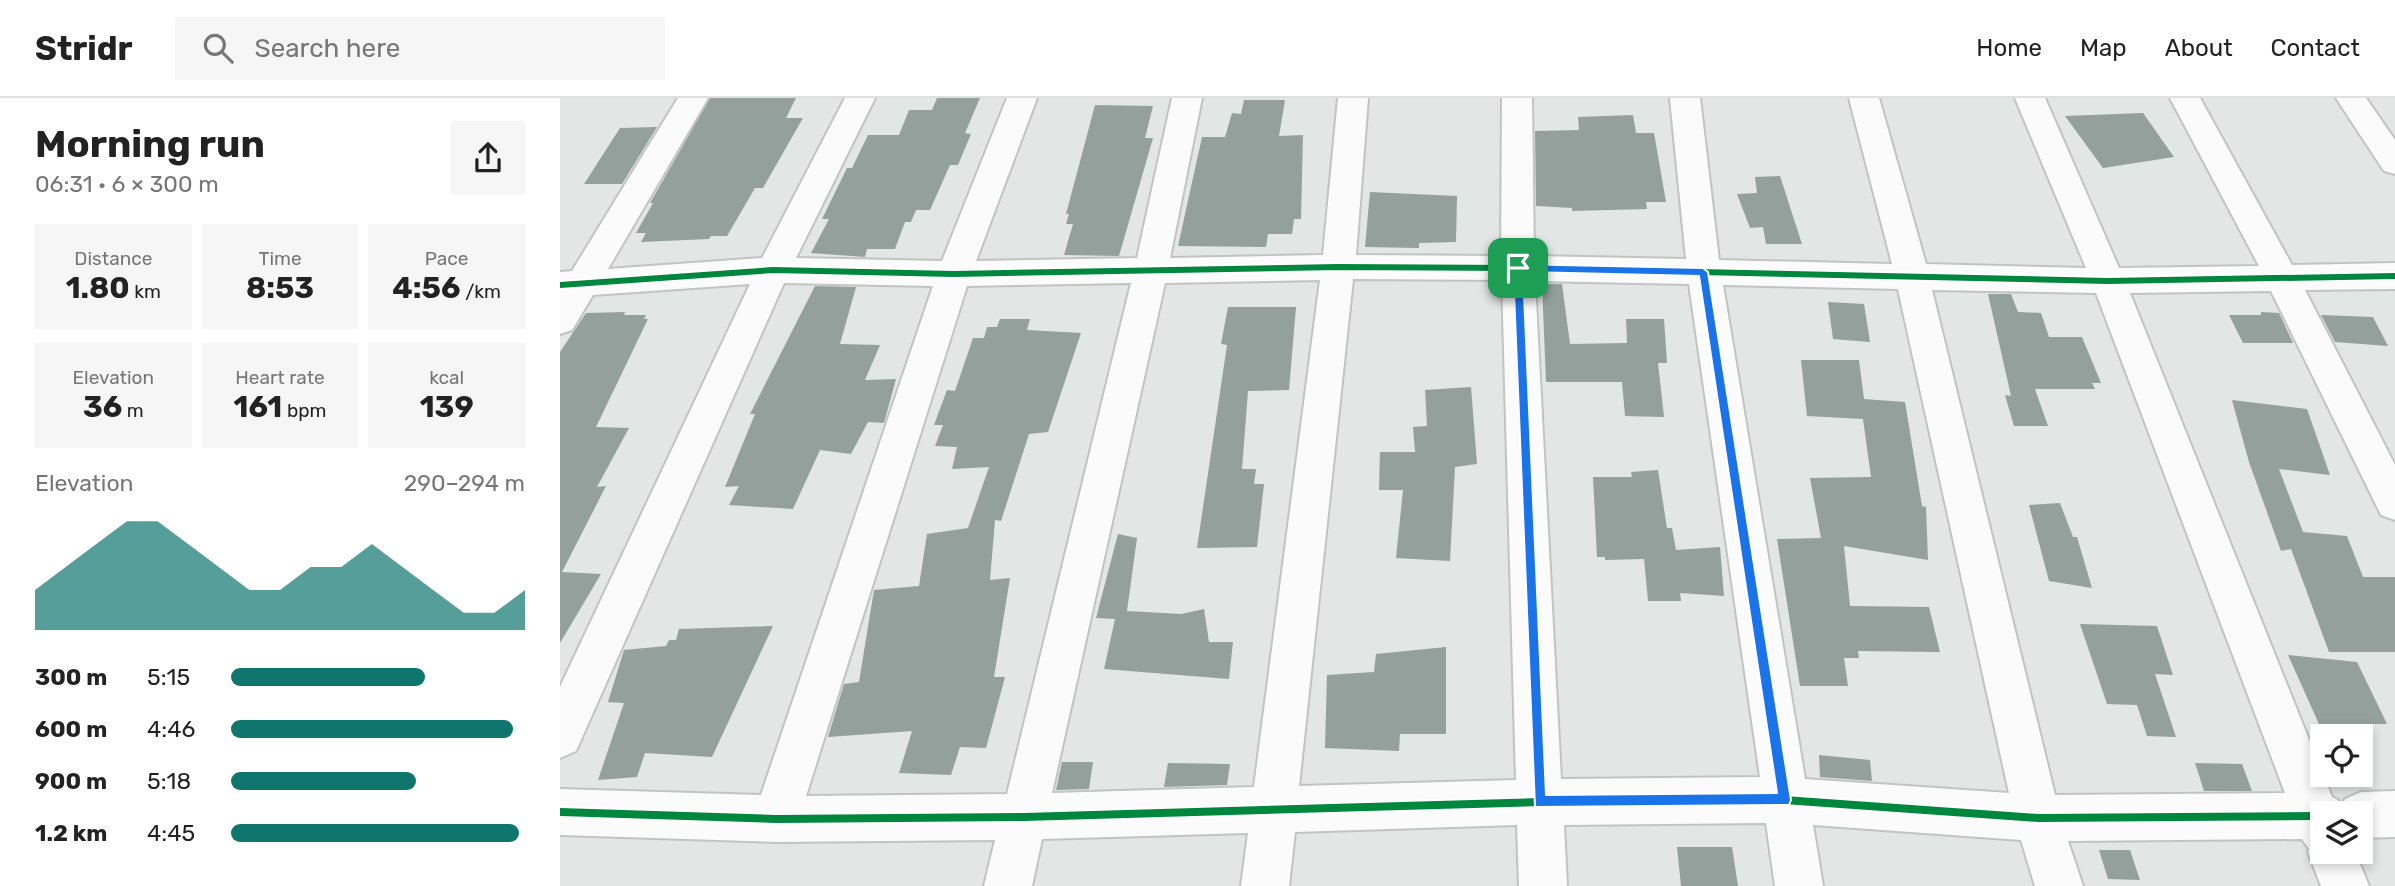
<!DOCTYPE html>
<meta charset="utf-8">
<style>
body{margin:0;font-family:Rubik,sans-serif;background:#f6f6f6;color:#222;height:100vh;display:flex;flex-direction:column;font-size:26px;white-space:nowrap}
*{box-sizing:border-box;margin:0}
p{font-size:23px;color:#767676}
.icon{flex:none;width:38px;height:38px;fill:none;stroke:currentColor;stroke-width:2;stroke-linecap:round;stroke-linejoin:round}
.map{position:relative;flex:1;overflow:hidden}
.sheet{display:flex;flex-direction:column;background:#fff;width:560px}
.sheet>*{flex:none}
.fabs{position:absolute;left:1750px;top:626px;display:grid;gap:14px}
.fabs a{display:grid;place-items:center;width:63px;height:63px;border-radius:0px;background:#fff;box-shadow:0 4px 10px #0003;font-size:35px}
.pin{position:absolute;display:grid;place-items:center;width:60px;height:60px;color:#fff;margin:-30px;border-radius:14px;box-shadow:0 4px 10px #0006}
.round{display:grid;place-items:center;flex:none;width:74px;height:74px;border-radius:0px;background:#f6f6f6}
.head{display:flex;align-items:center;justify-content:space-between;height:119px;padding:0 35px}
h1{font-size:38px;font-weight:700;line-height:52px}
.figures{display:grid;grid-template-columns:repeat(3,1fr);gap:10px;height:119px;padding:7px 35px}
.figures div{display:grid;align-content:center;border-radius:0px;background:#f6f6f6;text-align:center}
.figures b{font-size:30px;font-weight:700}
.figures small{font-size:19px;font-weight:400}
.figures p{font-size:19px}
.chart{height:196px;padding:14px 35px}
.chart p{display:flex;justify-content:space-between}
.chart svg{width:100%;height:126px;margin-top:7px;fill:#0f766e;opacity:.7}
ul{padding:0 35px;list-style:none;font-size:23px}
li{display:grid;grid-template-columns:112px 84px 1fr;align-items:center;height:52px}
li i{height:18px;border-radius:9px;background:#0f766e}
header{display:flex;align-items:center;gap:42px;box-sizing:border-box;height:98px;padding:0 35px;background:#fff;border-bottom:2px solid #e0e0e0}
header strong{font-size:33px}
nav{display:flex;gap:38px;margin-inline-start:auto;font-size:24px}
.search{width:490px;height:63px;background:#f6f6f6;display:flex;align-items:center;gap:18px;box-sizing:border-box;padding:0 24px;border-radius:0px;color:#767676;font-size:26px}
main{display:flex;flex:1;min-height:0}
.map>svg:first-child{display:block}
.building{fill:#93a09b}
.lines{fill:none;stroke-linecap:round;stroke-linejoin:round}
.street-casing{stroke:#c1c4c3;stroke-width:4}
.street{fill:#fbfbfb;fill-rule:evenodd}
.cycleway-far1-casing{stroke:#fff;stroke-width:10}
.cycleway-casing{stroke:#fff;stroke-width:12}
.cycleway-far1{stroke:#00873e;stroke-width:6}
.cycleway{stroke:#00873e;stroke-width:8}
.route{fill:#1a73e8;stroke:#fff;stroke-width:2;fill-rule:evenodd}
</style>
<header>
<strong>Stridr</strong>
<div class="search"><svg class="icon" aria-label="search" viewBox="0 0 24 24"><circle cx="10" cy="10" r="6"/><path d="M15 15l6 6"/></svg>Search here</div>
<nav><a>Home</a><a>Map</a><a>About</a><a>Contact</a></nav>
</header>
<main>
<section class="sheet">
<div class="head"><div><h1>Morning run</h1><p>06:31 · 6 × 300 m</p></div><a class="round"><svg class="icon" aria-label="share" viewBox="0 0 24 24"><path d="M12 15V3M7 8l5-5 5 5M5 13v7h14v-7"/></svg></a></div>
<div class="figures">
<div><p>Distance</p><b>1.80<small> km</small></b></div>
<div><p>Time</p><b>8:53</b></div>
<div><p>Pace</p><b>4:56<small> /km</small></b></div>
</div>
<div class="figures">
<div><p>Elevation</p><b>36<small> m</small></b></div>
<div><p>Heart rate</p><b>161<small> bpm</small></b></div>
<div><p>kcal</p><b>139</b></div>
</div>
<div class="chart"><p><span>Elevation</span>290–294 m</p>
<svg viewBox="0 0 160 44" preserveAspectRatio="none"><path d="M0 44V30L10 22L20 14L30 6L40 6L50 14L60 22L70 30L80 30L90 22L100 22L110 14L120 22L130 30L140 38L150 38L160 30V44z"/></svg>
</div>
<ul>
<li><b>300 m</b>5:15<i style="width:66%"></i></li>
<li><b>600 m</b>4:46<i style="width:96%"></i></li>
<li><b>900 m</b>5:18<i style="width:63%"></i></li>
<li><b>1.2 km</b>4:45<i style="width:98%"></i></li>
</ul>
</section>
<div class="map">
<svg width="1835" height="788" viewBox="0 0 1835 788">
<rect width="100%" height="100%" fill="#e2e6e4"/>
<g class="building">
<path d="M150 0H236L226 20H243L203 90H195L167 138H151L149 141 81 144 86 135H76L93 105H90Z"/>
<path d="M377 0H420L405 35 411 36 398 67H390L370 112H356L351 124H345L335 151H307L305 159 251 155 269 121H262L287 70H292L308 37H339L349 12H372Z"/>
<path d="M684 2H725L719 38 743 37 741 121H734L732 136H708L706 149 618 148 642 39H665L672 15 681 16Z"/>
<path d="M535 7 593 8 585 40H593L559 158 504 157 513 126H506L509 116H506Z"/>
<path d="M1583 15 1614 59 1543 70 1505 18Z"/>
<path d="M1073 17 1076 35H1094L1106 104H1086L1087 111 1012 113V110L976 108 975 33 1019 32 1018 19Z"/>
<path d="M97 29 62 86H24L60 30Z"/>
<path d="M1220 78 1242 146H1206L1203 129 1190 130 1177 96 1197 95 1195 79Z"/>
<path d="M810 94 897 98 896 144 859 145V150L805 149Z"/>
<path d="M982 186H1002L1010 246 1067 245 1066 221H1104L1107 265H1098L1104 319 1065 318 1062 284H986Z"/>
<path d="M255 188 296 189 280 246 320 247 305 282 336 281 324 325 308 324 291 356 260 352 233 411 169 407 179 388 165 389 195 316H190Z"/>
<path d="M1428 196H1451L1458 214 1481 215 1489 239H1522L1541 285H1532L1535 291H1475L1488 328H1454L1445 297 1451 298Z"/>
<path d="M1268 204 1304 206 1310 244 1273 241Z"/>
<path d="M668 209H736L729 292 688 293 682 371H696L694 386H704L697 449 637 450 667 247 661 246Z"/>
<path d="M65 214 64 217H86L84 221H88L36 329 69 330 37 389 46 388 2 474 41 476 0 545V254L26 215Z"/>
<path d="M1701 214 1719 215 1733 245H1683L1669 217H1701Z"/>
<path d="M1761 217 1813 219 1828 248 1775 244Z"/>
<path d="M440 221H470L467 232 521 235 488 334 469 336 441 423 435 422 430 482 450 480 434 579H445L426 650 400 649 391 677 339 675 352 633 268 639 284 586 299 584 314 492 359 488 367 436 408 430 429 369 392 371 397 349 375 348 383 327H374L387 292 395 293 413 240H424L427 229H437Z"/>
<path d="M1241 262H1299L1304 301 1345 304 1362 408 1366 409 1368 462 1284 448 1290 508 1369 509 1380 554 1298 553 1299 560H1284L1288 588H1240L1217 441 1261 440 1250 380 1311 379 1303 321 1247 318Z"/>
<path d="M911 289 917 366 895 369 890 463 836 460 843 392H819L820 354H855L853 329 867 328 865 292Z"/>
<path d="M1672 302 1747 311 1770 377 1719 371 1743 434 1787 438 1803 479H1835V554H1769L1731 451 1721 453 1689 364Z"/>
<path d="M1098 372 1107 430H1112L1116 452 1160 449 1164 498 1120 495 1121 503H1088L1084 461 1045 462V459H1037L1033 379H1072L1071 374Z"/>
<path d="M1500 405 1513 439H1517L1532 490 1489 483 1469 407Z"/>
<path d="M558 436 577 440 567 513 621 516 644 511 649 544H673L669 581 544 571 555 521 536 520Z"/>
<path d="M1520 526 1597 528 1613 577 1595 576 1616 639 1587 638 1577 607 1547 606Z"/>
<path d="M213 528 152 659 85 655 77 679 38 682 64 605 48 604 64 552 106 548 109 542H116L119 531Z"/>
<path d="M886 549V636H840L839 653 765 650 767 577 814 574 816 556Z"/>
<path d="M1728 557 1797 564 1827 626H1759Z"/>
<path d="M1259 657 1310 662 1312 683 1260 679Z"/>
<path d="M502 664H533L529 691 496 692Z"/>
<path d="M608 665 670 666 667 687 604 689Z"/>
<path d="M1635 665 1682 666 1692 693H1644Z"/>
<path d="M1117 749H1172L1178 788H1121Z"/>
<path d="M1539 752H1570L1580 782 1548 781Z"/>
</g>
<g class="lines">
<g class="street-casing">
<g id="street">
<path d="M118 0H148L48 171 202 160 285 0H315L236 160 382 163 447 0H477L416 163 577 160 612 0H642L610 160 763 157 778 0H808L796 157 941 158 942 0H972L974 158 1126 161 1110 0H1140L1159 162 1332 166 1289 0H1319L1366 166 1526 170 1455 0H1485L1559 170 1699 168 1610 0H1640L1732 167 1835 165V191L1745 192 1835 367V422L1821 417 1711 193 1570 195 1772 699 1778 702 1781 709 1785 701 1801 694 1835 693V739L1801 740V716H1762V754H1795L1809 788H1761L1748 754 1749 751 1742 741 1508 743 1523 788H1475L1461 742 1253 727 1263 788H1215L1206 725 1004 727 1007 788H959L957 727 735 734 729 788H681L688 735 482 741 472 788H424L435 742 216 744 0 737V691L201 697 373 188 224 185 16 653 0 660V589L190 186 33 197 12 232 0 236V174L12 173ZM793 181 942 182 956 682 739 688ZM760 182 694 689 492 695 605 185ZM975 183 1129 186 1200 679 1001 681ZM571 185 447 696 246 698 407 188ZM1163 187 1338 191 1449 695 1245 681ZM1372 192 1536 195 1725 695 1495 697Z"/>
<path d="M1776 0H1806L1835 42V76L1824 73Z"/>
</g>
</g>
<use href="#street" class="street"/>
<g class="cycleway-far1-casing">
<path id="cycleway-far1" d="M0 187 213 172 394 176 778 169 958 170 1548 183 1835 178"/>
</g>
<g class="cycleway-casing">
<path id="cycleway" d="M0 714 216 721 464 719 979 704 1224 702 1478 720 1762 718"/>
</g>
<use href="#cycleway-far1" class="cycleway-far1"/>
<use href="#cycleway" class="cycleway"/>
</g>
<path class="route" d="M958 166 1143 170 1148 174 1231 702 1229 707 975 709 953 170ZM963 174 1139 178 1217 695 986 697Z"/>
</svg>
<div class="fabs">
<a><svg class="icon" aria-label="locate" viewBox="0 0 24 24"><circle cx="12" cy="12" r="6"/><path d="M12 2v4M12 18v4M2 12h4M18 12h4"/></svg></a>
<a><svg class="icon" aria-label="layers" viewBox="0 0 24 24"><path d="M12 4l9 5-9 5-9-5zM3 14l9 5 9-5"/></svg></a>
</div>
<div class="pin" style="left:958px;top:170px;background:#1e9e55"><svg class="icon" aria-label="arrive" viewBox="0 0 24 24"><path d="M6 21V4h12l-3 4 3 4H6"/></svg></div>
</div>
</main>
